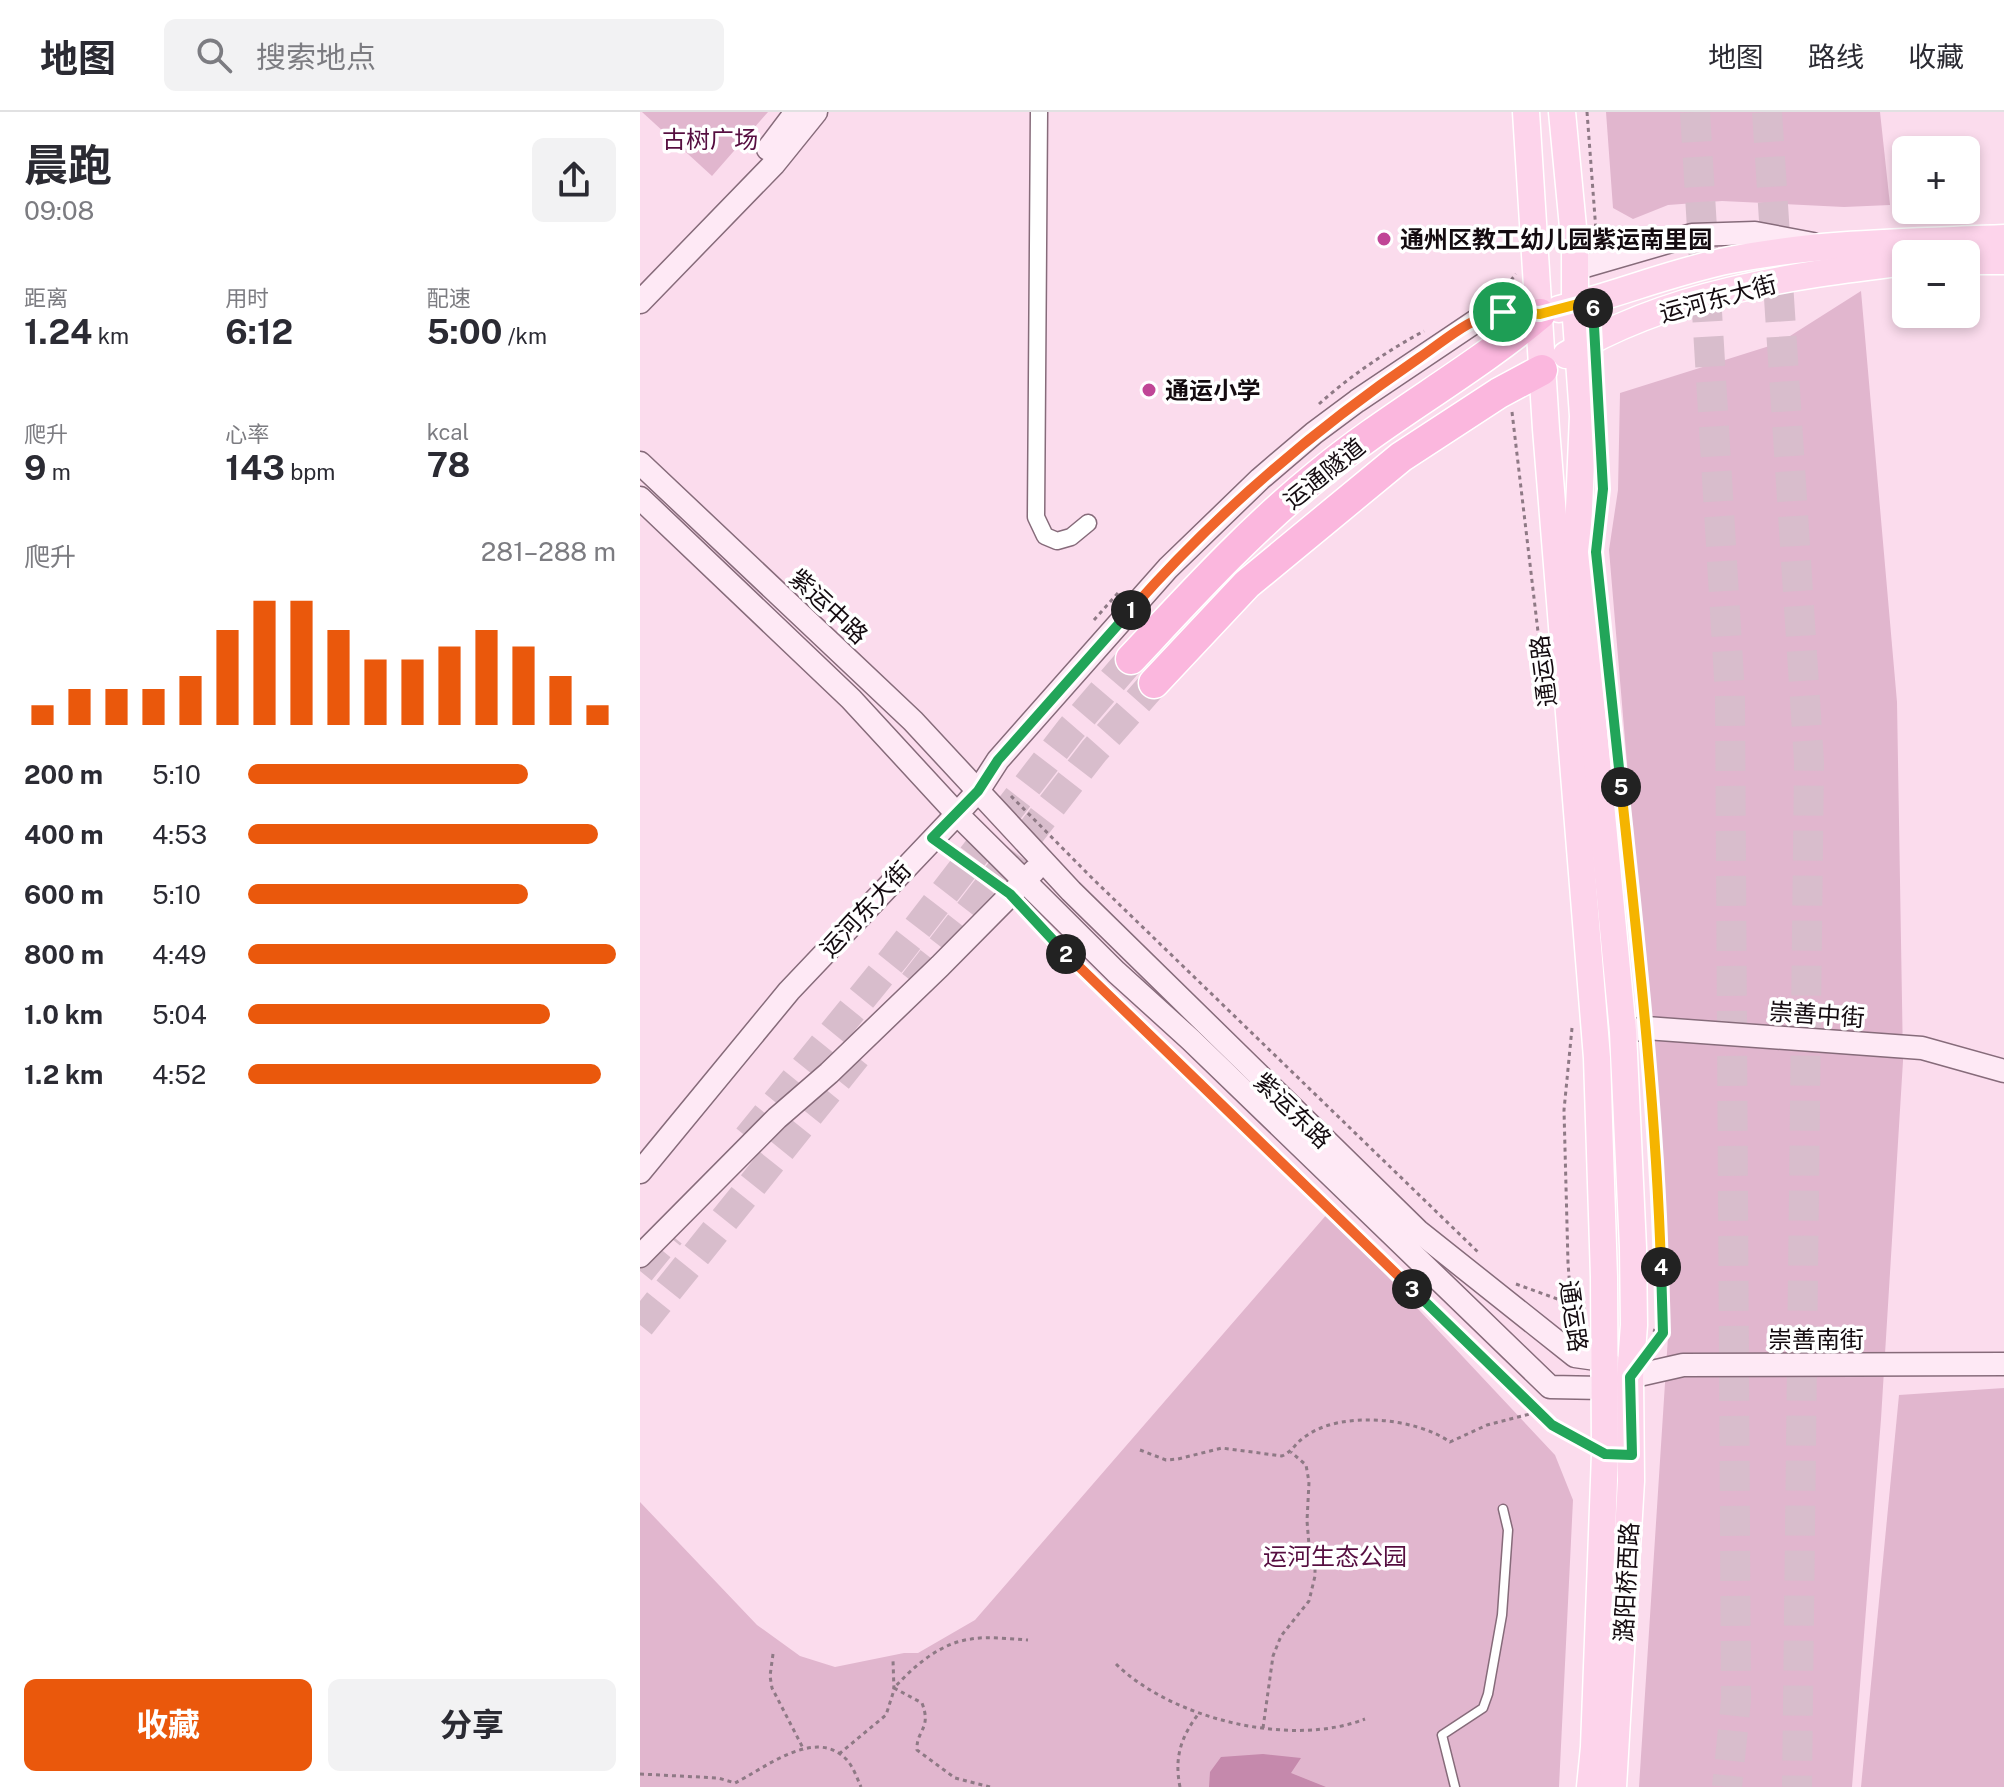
<!DOCTYPE html>
<html lang="zh">
<meta charset="utf-8">
<style>
body{margin:0;font-family:"Public Sans","Noto Sans SC",sans-serif;background:#f2f2f3;color:#2b2b33;height:100vh;display:flex;flex-direction:column;font-size:30px;white-space:nowrap}
*{box-sizing:border-box;margin:0}
p{font-size:26px;color:#7c7c81}
.icon{flex:none;width:44px;height:44px;fill:none;stroke:currentColor;stroke-width:2;stroke-linecap:round;stroke-linejoin:round}
.map{position:relative;flex:1;overflow:hidden}
.side{display:flex;flex-direction:column;background:#fff;width:640px}
.side>*{flex:none}
.controls{position:absolute;left:1252px;top:24px;display:grid;gap:16px}
.controls a{display:grid;place-items:center;width:88px;height:88px;border-radius:12px;background:#fff;box-shadow:0 4px 12px #0003;font-size:40px}
.pin{position:absolute;display:grid;place-items:center;width:68px;height:68px;color:#fff;margin:-34px;border:4px solid #fff;border-radius:50%;box-shadow:0 2px 8px #0007}
.km{position:absolute;width:40px;height:40px;margin:-20px;border-radius:50%;background:#222;color:#fff;font-size:22px;line-height:40px;text-align:center}
.round{display:grid;place-items:center;flex:none;width:84px;height:84px;border-radius:12px;background:#f2f2f3}
.overview{display:flex;align-items:center;justify-content:space-between;height:136px;padding:0 24px}
h1{font-size:44px;font-weight:700;line-height:60px}
.metrics{display:grid;grid-template-columns:repeat(3,1fr);gap:12px;height:136px;padding:8px 24px}
.metrics div{display:grid;align-content:center}
.metrics b{font-size:34px;font-weight:700}
.metrics small{font-size:22px;font-weight:400}
.metrics p{font-size:22px}
.chart{height:224px;padding:16px 24px}
.chart p{display:flex;justify-content:space-between}
.chart svg{width:100%;height:144px;margin-top:8px;stroke:#ea580c;stroke-width:6}
.action{display:flex;gap:16px;margin-top:auto;padding:16px 24px}
.action a{flex:1;height:92px;border-radius:12px;background:#ea580c;color:#fff;font-size:32px;font-weight:700;line-height:92px;text-align:center}
.action a+a{background:#f2f2f3;color:#2b2b33}
ul{padding:0 24px;list-style:none;font-size:26px}
li{display:grid;grid-template-columns:128px 96px 1fr;align-items:center;height:60px}
li i{height:20px;border-radius:10px;background:#ea580c}
header{display:flex;align-items:center;gap:48px;box-sizing:border-box;height:112px;padding:0 40px;background:#fff;border-bottom:2px solid #e1e1e2}
header strong{font-size:38px}
nav{display:flex;gap:44px;margin-inline-start:auto;font-size:28px}
.search{width:560px;height:72px;background:#f2f2f3;display:flex;align-items:center;gap:20px;box-sizing:border-box;padding:0 28px;border-radius:12px;color:#7c7c81;font-size:30px}
main{display:flex;flex:1;min-height:0}
.map>svg:first-child{display:block}
.green{fill:#e1b6ce}
.water{fill:#c589ac}
.lines{fill:none;stroke-linecap:round;stroke-linejoin:round}
.highway-tunnel{stroke:#d8bdcc;stroke-width:30;stroke-dasharray:30 15;stroke-linecap:butt}
.lane-casing{stroke:#866b7a;stroke-width:11}
.street-casing{stroke:#866b7a;stroke-width:19}
.secondary-casing{stroke:#866b7a;stroke-width:25}
.primary-casing{stroke:#fff;stroke-width:29}
.highway-casing{stroke:#fff;stroke-width:33}
.path{stroke:#8e7985;stroke-width:3;stroke-dasharray:4 4;stroke-linecap:butt}
.lane{stroke:#fff;stroke-width:8}
.street{stroke:#fff;stroke-width:16}
.secondary{stroke:#fee9f5;stroke-width:22}
.primary{stroke:#fdd4eb;stroke-width:26}
.highway{stroke:#fbb7de;stroke-width:30}
.split-1-casing{stroke:#fff;stroke-width:16}
.split-2-casing{stroke:#fff;stroke-width:16}
.split-3-casing{stroke:#fff;stroke-width:16}
.split-4-casing{stroke:#fff;stroke-width:16}
.split-5-casing{stroke:#fff;stroke-width:16}
.split-6-casing{stroke:#fff;stroke-width:16}
.split-7-casing{stroke:#fff;stroke-width:16}
.split-1{stroke:#f0652b;stroke-width:10}
.split-2{stroke:#22a559;stroke-width:10}
.split-3{stroke:#f0652b;stroke-width:10}
.split-4{stroke:#22a559;stroke-width:10}
.split-5{stroke:#f5b400;stroke-width:10}
.split-6{stroke:#22a559;stroke-width:10}
.split-7{stroke:#f5b400;stroke-width:10}
.poi-dot{fill:#c04596;stroke:#fff;stroke-width:3}
.labels{text-anchor:middle;dominant-baseline:central;stroke-width:7;stroke-linejoin:round;paint-order:stroke}
.park-label{font-size:24px;fill:#560e40;stroke:#fff}
.poi-label{font-size:24px;font-weight:bold;fill:#140b10;stroke:#fff;text-anchor:start}
.street-label{font-size:24px;fill:#140b10;stroke:#fff}
</style>
<header>
<strong>地图</strong>
<div class="search"><svg class="icon" aria-label="search" viewBox="0 0 24 24"><circle cx="10" cy="10" r="6"/><path d="M15 15l6 6"/></svg>搜索地点</div>
<nav><a>地图</a><a>路线</a><a>收藏</a></nav>
</header>
<main>
<section class="side">
<div class="overview"><div><h1>晨跑</h1><p>09:08</p></div><a class="round"><svg class="icon" aria-label="share" viewBox="0 0 24 24"><path d="M12 15V3M7 8l5-5 5 5M5 13v7h14v-7"/></svg></a></div>
<div class="metrics">
<div><p>距离</p><b>1.24<small> km</small></b></div>
<div><p>用时</p><b>6:12</b></div>
<div><p>配速</p><b>5:00<small> /km</small></b></div>
</div>
<div class="metrics">
<div><p>爬升</p><b>9<small> m</small></b></div>
<div><p>心率</p><b>143<small> bpm</small></b></div>
<div><p>kcal</p><b>78</b></div>
</div>
<div class="chart"><p><span>爬升</span>281–288 m</p>
<svg viewBox="0 0 160 44" preserveAspectRatio="none"><path d="M5 44V38M15 44V33M25 44V33M35 44V33M45 44V29M55 44V15M65 44V6M75 44V6M85 44V15M95 44V24M105 44V24M115 44V20M125 44V15M135 44V20M145 44V29M155 44V38"/></svg>
</div>
<ul>
<li><b>200 m</b>5:10<i style="width:76%"></i></li>
<li><b>400 m</b>4:53<i style="width:95%"></i></li>
<li><b>600 m</b>5:10<i style="width:76%"></i></li>
<li><b>800 m</b>4:49<i style="width:100%"></i></li>
<li><b>1.0 km</b>5:04<i style="width:82%"></i></li>
<li><b>1.2 km</b>4:52<i style="width:96%"></i></li>
</ul>
<div class="action"><a>收藏</a><a>分享</a></div>
</section>
<div class="map">
<svg width="1364" height="1675" viewBox="0 0 1364 1675">
<rect width="100%" height="100%" fill="#fbdced"/>
<g class="green">
<path d="M2 0H128L72 64Z"/>
<path d="M966 0H1240L1250 93 1204 95 1082 89 1028 93 993 107 973 96Z"/>
<path d="M1221 179 1257 590 1263 949 1241 1307 1212 1675H999L1029 1209 1023 1078 969 438 978 378 980 281 1139 231Z"/>
<path d="M688 1101 915 1343 933 1388 919 1675H0V1390L117 1513 160 1544 195 1555 264 1541H278L335 1508Z"/>
<path d="M1364 1276V1675H1221L1259 1283Z"/>
</g>
<path class="water" d="M623 1642 661 1646 651 1661 686 1675H569L570 1660 581 1645Z"/>
<g class="lines">
<g class="highway-tunnel">
<path d="M1055 0 1090 583 1096 1588 1087 1675"/>
<path d="M1127 0 1169 650 1157 1675"/>
<path d="M274 871 454 639 514 571"/>
<path d="M108 1026 255 845 431 617 491 547"/>
<path d="M0 1159 30 1122"/>
<path d="M0 1213 219 940"/>
</g>
<g class="lane-casing">
<path id="lane" d="M815 1675 802 1623 843 1596 848 1582 862 1503 868 1418 863 1397"/>
</g>
<g class="street-casing">
<path id="street" d="M399 0 396 405 405 424 417 429 431 425 448 411"/>
</g>
<g class="secondary-casing">
<g id="secondary">
<path d="M128 37 156 0"/>
<path d="M935 157 1052 123 1115 121 1173 132"/>
<path d="M0 190 134 52 176 0"/>
<path d="M0 351 273 609 431 779 778 1119 935 1244 963 1248 990 1265 1043 1253 1364 1252"/>
<path d="M0 386 211 587 317 702 476 860 551 928 910 1275 963 1276"/>
<path d="M983 920 1006 916 1282 936 1364 959"/>
<path d="M0 1060 149 879 317 702 338 679 358 648 528 456 620 367 674 321 717 289 848 201 900 202"/>
<path d="M0 1144 137 1006 189 961 300 854 394 759"/>
</g>
</g>
<g class="primary-casing">
<g id="primary">
<path d="M886 0 906 317 957 946 964 1165 965 1342 954 1635 950 1675"/>
<path d="M922 0 935 136V193L943 304 937 443 983 920 993 1136 994 1213 990 1265 991 1369 973 1675"/>
<path d="M1326 149H1364"/>
<path d="M919 197C976 183 1031 160 1090 148 1180 130 1272 130 1364 126"/>
<path d="M926 243C1028 181 1150 164 1266 150"/>
</g>
</g>
<g class="highway-casing">
<g id="highway">
<path d="M491 547C551 483 610 418 678 363 749 304 830 261 900 202"/>
<path d="M514 571 607 472 761 345 859 281 902 258"/>
</g>
</g>
<g class="path">
<path d="M947 0 956 119"/>
<path d="M861 181 876 162"/>
<path d="M863 181 878 175"/>
<path d="M679 292C710 264 747 239 784 219"/>
<path d="M872 300 903 562"/>
<path d="M962 392 963 368"/>
<path d="M454 508 478 481"/>
<path d="M371 684 451 765 840 1142"/>
<path d="M308 738 354 770"/>
<path d="M392 805 414 830 912 1313 945 1331"/>
<path d="M995 805 1004 897"/>
<path d="M932 916 924 998 928 1151 933 1216"/>
<path d="M1008 937 1018 1061 1023 1221 1014 1234"/>
<path d="M876 1172 945 1197"/>
<path d="M1013 1218 1023 1221"/>
<path d="M500 1338 526 1348 538 1347 582 1336 642 1344C653 1339 656 1330 666 1324 702 1298 776 1306 810 1330L847 1313 890 1302"/>
<path d="M133 1542 130 1564 132 1576 164 1638"/>
<path d="M476 1552C532 1607 651 1636 725 1607"/>
<path d="M623 1616 633 1544 641 1524 669 1489 675 1464V1448L669 1433 667 1409 669 1370 666 1353 651 1340"/>
<path d="M199 1642 246 1603 254 1578 253 1548"/>
<path d="M0 1662 78 1666 95 1671C125 1656 175 1615 206 1647 213 1654 217 1666 221 1675"/>
<path d="M350 1675 315 1666 277 1638C276 1618 292 1617 282 1591L254 1576C274 1554 300 1531 331 1527 349 1524 370 1527 388 1528"/>
<path d="M540 1675C534 1645 541 1625 559 1601"/>
</g>
<use href="#lane" class="lane"/>
<use href="#street" class="street"/>
<use href="#secondary" class="secondary"/>
<use href="#primary" class="primary"/>
<use href="#highway" class="highway"/>
</g>
<g class="lines">
<g class="split-1-casing">
<path id="split-1" d="M491 498C576 401 672 319 779 246 804 229 832 203 863 200"/>
</g>
<g class="split-2-casing">
<path id="split-2" d="M426 842 370 782 292 726 338 679 358 648 491 498"/>
</g>
<g class="split-3-casing">
<path id="split-3" d="M426 842 772 1177"/>
</g>
<g class="split-4-casing">
<path id="split-4" d="M772 1177 912 1313 965 1342 992 1343 990 1265 1023 1221 1021 1155"/>
</g>
<g class="split-5-casing">
<path id="split-5" d="M981 675C998 835 1016 994 1021 1155"/>
</g>
<g class="split-6-casing">
<path id="split-6" d="M953 196 963 377 956 440 981 675"/>
</g>
<g class="split-7-casing">
<path id="split-7" d="M863 200 900 202 953 188V196"/>
</g>
<use href="#split-1" class="split-1"/>
<use href="#split-2" class="split-2"/>
<use href="#split-3" class="split-3"/>
<use href="#split-4" class="split-4"/>
<use href="#split-5" class="split-5"/>
<use href="#split-6" class="split-6"/>
<use href="#split-7" class="split-7"/>
</g>
<g class="poi-dot">
<circle cx="744" cy="127" r="8"/>
<circle cx="509" cy="278" r="8"/>
</g>
<g class="labels">
<g class="park-label">
<text x="70" y="27">古树广场</text>
<text x="695" y="1444">运河生态公园</text>
</g>
<g class="poi-label">
<text x="760" y="127">通州区教工幼儿园紫运南里园</text>
<text x="525" y="278">通运小学</text>
</g>
<g class="street-label">
<text transform="translate(1078 186) rotate(-15)">运河东大街</text>
<text transform="translate(684 361) rotate(-39)">运通隧道</text>
<text transform="translate(189 494) rotate(43)">紫运中路</text>
<text transform="translate(903 559) rotate(-97)">通运路</text>
<text transform="translate(225 797) rotate(-47)">运河东大街</text>
<text transform="translate(1177 902) rotate(4)">崇善中街</text>
<text transform="translate(653 998) rotate(44)">紫运东路</text>
<text transform="translate(934 1204) rotate(82)">通运路</text>
<text x="1176" y="1227">崇善南街</text>
<text transform="translate(986 1470) rotate(-87)">潞阳桥西路</text>
</g>
</g>
</svg>
<div class="controls">
<a>+</a>
<a>−</a>
</div>
<div class="pin" style="left:863px;top:200px;background:#1e9e55"><svg class="icon" aria-label="arrive" viewBox="0 0 24 24"><path d="M6 21V4h12l-3 4 3 4H6"/></svg></div>
<b class="km" style="left:491px;top:498px">1</b>
<b class="km" style="left:426px;top:842px">2</b>
<b class="km" style="left:772px;top:1177px">3</b>
<b class="km" style="left:1021px;top:1155px">4</b>
<b class="km" style="left:981px;top:675px">5</b>
<b class="km" style="left:953px;top:196px">6</b>
</div>
</main>
